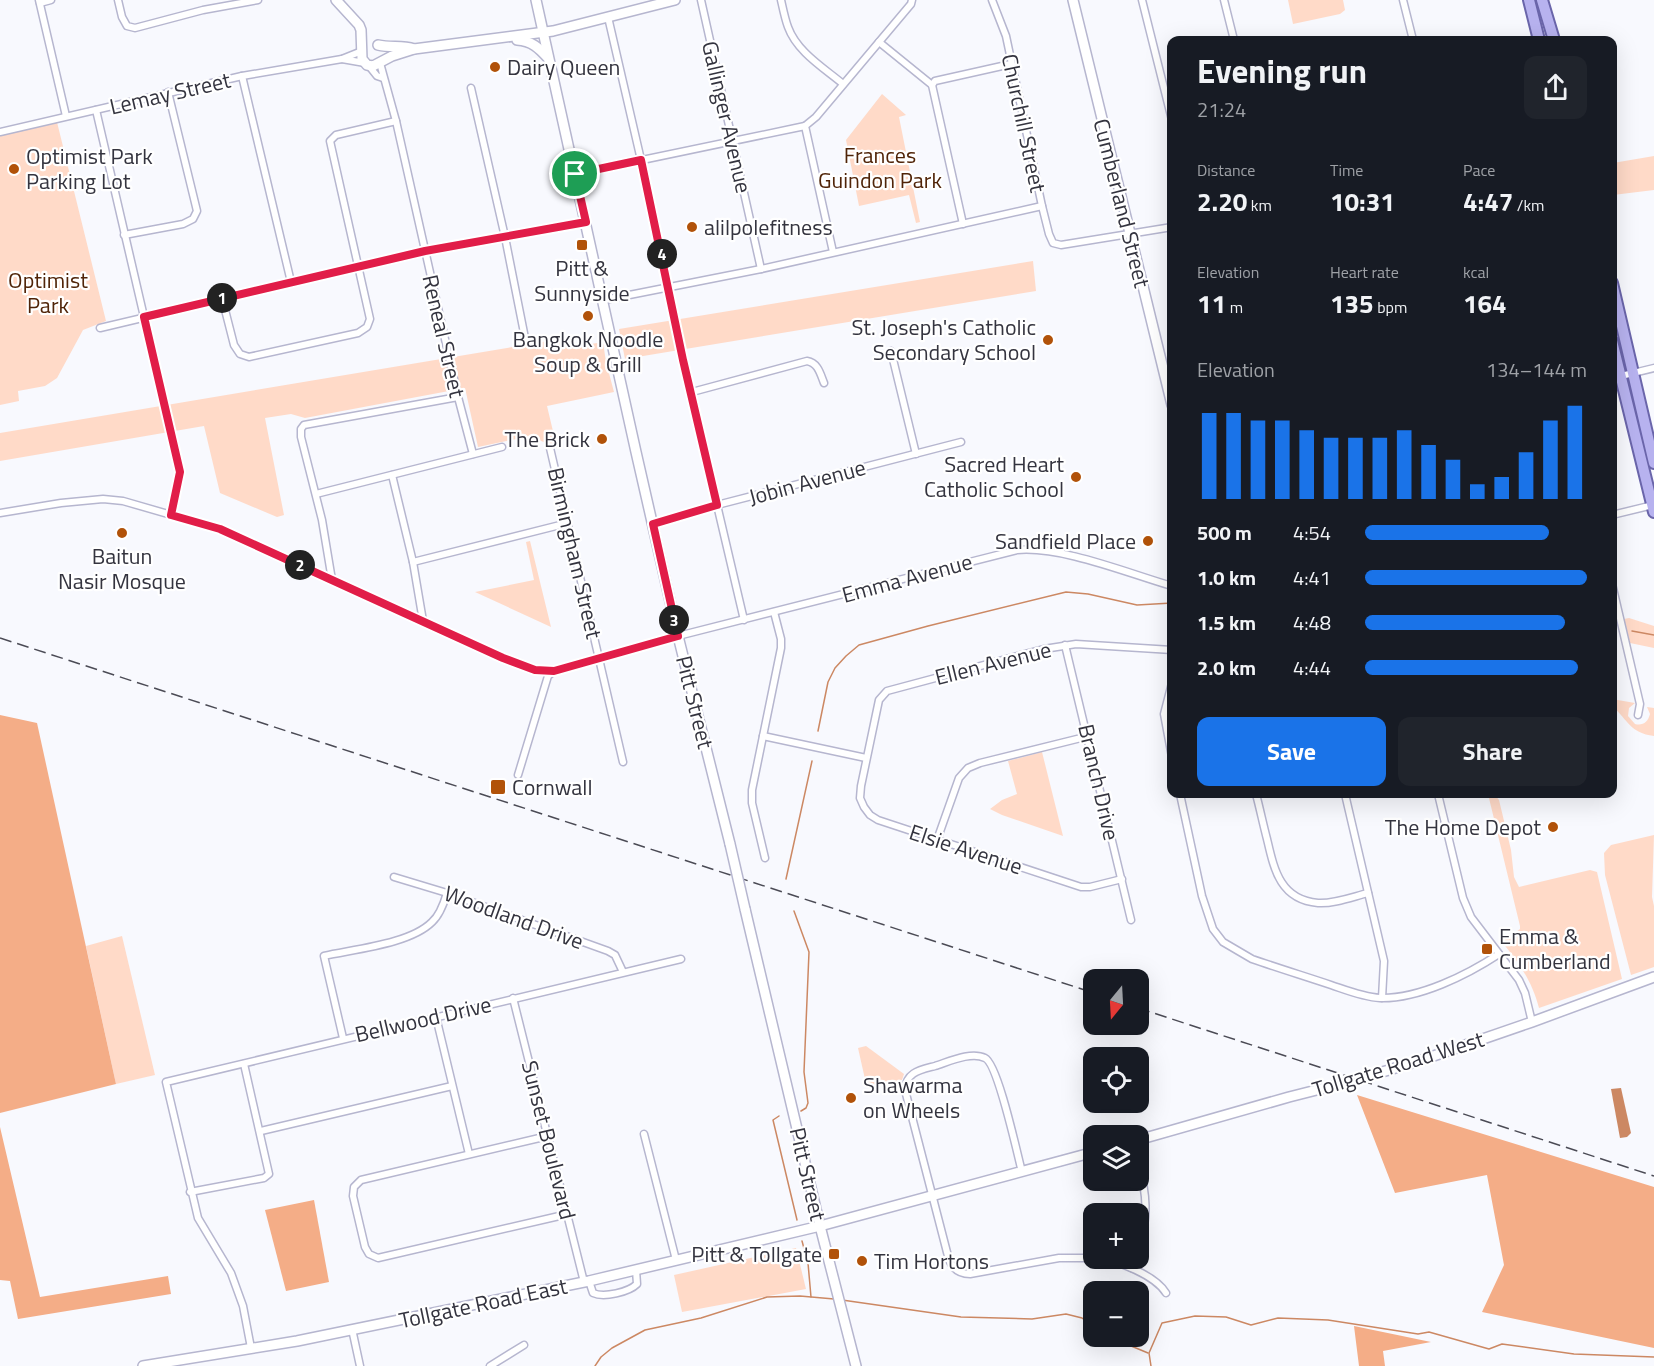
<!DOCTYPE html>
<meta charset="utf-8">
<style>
body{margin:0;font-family:"Titillium Web",sans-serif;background:#20242c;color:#f1f3f6;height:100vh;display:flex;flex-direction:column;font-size:22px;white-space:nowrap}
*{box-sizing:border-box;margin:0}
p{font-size:20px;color:#9ea1a6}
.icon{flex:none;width:33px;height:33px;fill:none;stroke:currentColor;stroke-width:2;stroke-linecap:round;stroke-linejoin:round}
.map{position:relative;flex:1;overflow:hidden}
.panel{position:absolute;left:1167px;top:36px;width:450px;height:762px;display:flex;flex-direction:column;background:#171b24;border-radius:12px;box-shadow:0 6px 24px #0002}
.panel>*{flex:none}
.needle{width:39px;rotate:198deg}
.fabs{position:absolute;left:1083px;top:969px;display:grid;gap:12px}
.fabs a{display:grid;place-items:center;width:66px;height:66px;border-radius:12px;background:#171b24;box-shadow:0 6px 24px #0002;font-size:30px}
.pin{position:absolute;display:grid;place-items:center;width:51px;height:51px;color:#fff;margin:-26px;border:3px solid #fff;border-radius:50%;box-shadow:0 2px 6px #0007}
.km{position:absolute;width:30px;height:30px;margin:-15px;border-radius:50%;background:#222;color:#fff;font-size:16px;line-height:30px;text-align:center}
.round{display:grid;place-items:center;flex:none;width:63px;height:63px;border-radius:12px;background:#20242c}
.overview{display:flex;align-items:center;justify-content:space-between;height:102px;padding:0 30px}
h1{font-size:33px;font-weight:700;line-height:45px}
.stats{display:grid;grid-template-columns:repeat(3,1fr);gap:9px;height:102px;padding:6px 30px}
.stats div{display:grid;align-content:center}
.stats b{font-size:26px;font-weight:700}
.stats small{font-size:16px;font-weight:400}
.stats p{font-size:16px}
.chart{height:168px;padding:12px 30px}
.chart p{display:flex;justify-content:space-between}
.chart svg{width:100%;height:108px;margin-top:6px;stroke:#1a73e8;stroke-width:6}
.button{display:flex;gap:12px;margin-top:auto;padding:12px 30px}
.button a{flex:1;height:69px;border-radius:12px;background:#1a73e8;color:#fff;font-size:24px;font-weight:700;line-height:69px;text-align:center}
.button a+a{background:#20242c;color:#f1f3f6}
ul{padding:0 30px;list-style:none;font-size:20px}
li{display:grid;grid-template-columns:96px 72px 1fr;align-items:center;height:45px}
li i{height:15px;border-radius:8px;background:#1a73e8}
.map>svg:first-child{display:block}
.green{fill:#ffdac8}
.forest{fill:#f4ad87}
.water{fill:#cc8863}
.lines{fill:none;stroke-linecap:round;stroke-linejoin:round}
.stream{stroke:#cc8863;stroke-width:1.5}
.street-casing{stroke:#b6b6cf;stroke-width:9}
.secondary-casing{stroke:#b6b6cf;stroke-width:12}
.primary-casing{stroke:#6a65aa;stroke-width:14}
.street{stroke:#fff;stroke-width:6}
.secondary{stroke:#fff;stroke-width:9}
.primary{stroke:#b7b2ef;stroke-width:10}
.rail{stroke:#4b4b55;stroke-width:1.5;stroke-dasharray:12 6;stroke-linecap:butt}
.secondary-bridge-casing{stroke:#b6b6cf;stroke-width:12;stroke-linecap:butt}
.secondary-bridge{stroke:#fff;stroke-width:9}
.route-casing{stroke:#fff;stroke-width:12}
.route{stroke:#e11d48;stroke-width:8}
.poi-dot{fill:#b15209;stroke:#fff;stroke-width:2}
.labels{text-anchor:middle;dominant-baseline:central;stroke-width:4.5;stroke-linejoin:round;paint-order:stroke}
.poi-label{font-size:22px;fill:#34343f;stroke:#fff;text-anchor:start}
.street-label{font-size:22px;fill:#34343f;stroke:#fff}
.park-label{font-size:22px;fill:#502408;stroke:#fff}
</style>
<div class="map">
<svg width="1654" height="1366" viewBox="0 0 1654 1366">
<rect width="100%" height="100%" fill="#f8f9fe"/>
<g class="green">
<path d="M1288 0H1343L1345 10 1340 14 1293 24Z"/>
<path d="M882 94 906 115 899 117 920 222 916 223 909 195 859 206 846 140Z"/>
<path d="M56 118 106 321 83 330 57 378 45 386 18 391 19 401 0 405V132Z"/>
<path d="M1654 156V190L1613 195V163Z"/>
<path d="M1033 261 1036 291 625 359 619 329Z"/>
<path d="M566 338 567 348 603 342 606 362 614 392 547 406 557 448 530 436 478 447 465 388 305 418 291 414 265 418 284 515 277 517 220 493 204 426 0 461V433Z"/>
<path d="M530 541 551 627 475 592 534 580 526 542Z"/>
<path d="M1629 618 1654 626V648L1630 643 1624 619Z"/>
<path d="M1612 699 1635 703 1629 708 1628 716 1635 724C1643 726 1648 722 1650 714L1647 707 1654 708V736C1630 733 1628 720 1613 707Z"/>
<path d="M1042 752 1063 836 1002 815 990 809 1002 800 1017 794 1008 761Z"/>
<path d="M1488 794H1494L1499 800 1511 850 1514 877 1519 887 1590 870 1597 872 1622 979 1539 1008C1532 981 1519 963 1502 942L1520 929V926Z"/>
<path d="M1654 835 1652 897 1654 906V967L1631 975 1605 875 1604 853 1611 845Z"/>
<path d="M122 936 155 1075 116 1084 86 946Z"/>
<path d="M866 1046 904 1074 902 1080 867 1088 858 1048Z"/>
<path d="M796 1248 806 1289 682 1312 674 1275Z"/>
</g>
<g class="forest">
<path d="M0 715 37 723 116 1084 0 1113Z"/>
<path d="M1357 1095 1654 1187V1348L1482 1312 1504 1265 1487 1175 1395 1193Z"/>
<path d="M0 1127 40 1297 168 1276 171 1294 18 1319 10 1281 0 1280Z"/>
<path d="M314 1200 329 1282 286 1291 265 1210Z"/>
<path d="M1354 1326 1431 1342 1383 1351 1385 1366H1359Z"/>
</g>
<path class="water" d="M1621 1088 1631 1133 1627 1137 1620 1138 1611 1089Z"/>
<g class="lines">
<g class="stream">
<path d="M1632 631 1654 635"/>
<path d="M818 731 828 682 835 668 846 656 859 645 928 626 1066 592 1088 594 1137 605 1172 603"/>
<path d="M786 879 812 761"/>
<path d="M794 911 809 952 804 1072 808 1103 806 1108 801 1111"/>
<path d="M779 1116 773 1120 797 1220"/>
<path d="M802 1241 808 1263 811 1297"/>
<path d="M842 1300 961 1317 1032 1319 1066 1314 1082 1318 1094 1327"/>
<path d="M1107 1336 1148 1353"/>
<path d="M595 1366 601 1357 612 1348 645 1330 701 1318 767 1297 800 1296 834 1299"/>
<path d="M1151 1366 1149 1353 1162 1323 1195 1316 1226 1317 1251 1325 1278 1318 1328 1320 1418 1334 1429 1332 1489 1349 1502 1344 1574 1354 1654 1357"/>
</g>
<g class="street-casing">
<g id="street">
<path d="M39 0 66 116"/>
<path d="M118 0 122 17 127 26 135 28 203 10 258 0"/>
<path d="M701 0 761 269"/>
<path d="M781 0C783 9 785 19 788 27 797 52 824 68 843 84"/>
<path d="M992 0 1006 36 1042 206 1049 234 1053 243 1061 245 1172 227"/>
<path d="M1142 0 1172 120"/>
<path d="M1224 0 1234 40"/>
<path d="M1403 0 1413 40"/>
<path d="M40 3 51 0"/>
<path d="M608 17 641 160 683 360 744 620"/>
<path d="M879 42 932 85 963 224"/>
<path d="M342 59 365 63"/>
<path d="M380 63 396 121 458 397 473 454"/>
<path d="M369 66 377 76 383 78"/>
<path d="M242 76 291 282"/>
<path d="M932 85 935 81 1011 64"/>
<path d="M471 88 505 237 525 338"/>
<path d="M96 110 180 472 171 515"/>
<path d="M0 132 242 76 342 59 362 51"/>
<path d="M575 174 805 126"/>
<path d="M124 235 183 224 193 219 197 211 168 92"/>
<path d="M833 252 805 126 816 117 911 4 912 0"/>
<path d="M222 298 234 345 240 354 249 357 358 333 367 327 370 319 330 141 336 135 396 121"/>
<path d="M604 300 761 269 1042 206"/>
<path d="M100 328 425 251 586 222"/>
<path d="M891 351 916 454"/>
<path d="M1621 376 1654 368"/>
<path d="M692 392 807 361C818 363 820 373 824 383"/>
<path d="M550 448 623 762"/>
<path d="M392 475 413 562 423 621"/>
<path d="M316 494 502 447"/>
<path d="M0 513 61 503 103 499 123 501 220 529 503 658 535 670 554 671 678 636 1017 550C1062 546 1127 573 1172 586"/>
<path d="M1612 515 1653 505"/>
<path d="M653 524 717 505 961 442"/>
<path d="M413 562 568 523"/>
<path d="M332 580 322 520 301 437V429L304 425 458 397"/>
<path d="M1612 584 1640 704 1638 715"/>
<path d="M1065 645 1131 920"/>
<path d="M1172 683 1164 714 1172 757"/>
<path d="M763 736 866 758"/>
<path d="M518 775 548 676 554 671"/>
<path d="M1180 794 1202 896 1213 929 1223 942 1252 959C1278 968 1304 976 1331 985 1346 990 1363 997 1380 998 1419 999 1467 975 1499 954"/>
<path d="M1256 794C1260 809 1263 824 1267 839 1274 869 1280 900 1318 903 1334 904 1352 897 1368 893"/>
<path d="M1345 794 1384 961 1382 998"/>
<path d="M1438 794 1463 898 1471 917 1519 980 1525 993 1532 1022"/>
<path d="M937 840 959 778 968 768 980 763 1089 736"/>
<path d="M765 858 752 803V790L781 648V639L774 612"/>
<path d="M394 877 447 893 608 951 615 955 623 972"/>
<path d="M1122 879 1090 887H1081L878 820 870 815 864 807 860 798 861 786 879 700 887 691 1044 649 1076 644 1172 650"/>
<path d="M513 998 584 1282"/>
<path d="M436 1017 469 1154"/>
<path d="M343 1038 324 956C355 949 410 944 432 922 440 915 444 903 447 893"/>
<path d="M261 1131 452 1086"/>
<path d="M644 1134 676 1260"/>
<path d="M548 1136 361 1180 354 1187 353 1196 365 1247 369 1254 378 1258 568 1214"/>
<path d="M1138 1160C1147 1195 1149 1217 1138 1252"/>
<path d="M1022 1172C1017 1153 998 1064 985 1058 971 1051 948 1062 935 1066 920 1070 906 1072 905 1090L949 1260C953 1269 960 1274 970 1274L1059 1258H1094"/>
<path d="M190 1192 264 1178 269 1174 244 1064"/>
<path d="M1098 1258C1118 1261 1155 1275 1166 1293"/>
<path d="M1132 1268 1136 1258"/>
<path d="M589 1281 593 1293C604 1298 629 1292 637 1284L636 1270"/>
<path d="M352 1329 360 1366"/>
<path d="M251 1348 243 1306 231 1273 198 1218 166 1082 681 959"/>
<path d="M490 1366 524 1345"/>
</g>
</g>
<g class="secondary-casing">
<g id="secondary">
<path d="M336 0 359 25 361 30 362 59 367 65 373 66 392 56 414 49 553 31 675 0"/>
<path d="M536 0 636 452 678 636 730 844"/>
<path d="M1073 0 1172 405"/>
<path d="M517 40C532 41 539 48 548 58"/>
<path d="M378 45C391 48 402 45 414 49"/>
<path d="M745 909 820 1226 856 1366"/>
<path d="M1138 1140 1289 1097 1352 1081 1419 1061 1532 1022 1654 977"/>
<path d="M143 1366 297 1341 589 1281 820 1226 1094 1152"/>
</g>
</g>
<g class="primary-casing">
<g id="primary">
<path d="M1529 0 1539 40"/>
<path d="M1542 0 1554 40"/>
<path d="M1612 283 1654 463"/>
<path d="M1612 341 1654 512"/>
</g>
</g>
<use href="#street" class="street"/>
<use href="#secondary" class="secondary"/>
<use href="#primary" class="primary"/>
<g class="rail">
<path d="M0 638 1094 993"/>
<path d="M1138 1008 1654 1176"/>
</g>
<g class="secondary-bridge-casing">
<path id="secondary-bridge" d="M730 844 745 909"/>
</g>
<use href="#secondary-bridge" class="secondary-bridge"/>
</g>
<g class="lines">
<g class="route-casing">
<path id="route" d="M641 160 683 360 717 505 653 524 678 636 554 671 535 670 503 658 220 529 171 515 180 472 144 317 425 251 586 222 575 174Z"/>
</g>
<use href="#route" class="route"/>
</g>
<g class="poi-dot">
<circle cx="495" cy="67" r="6"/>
<circle cx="14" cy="169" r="6"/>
<circle cx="692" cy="227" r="6"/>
<rect x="576" y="239" width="12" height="12" rx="3"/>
<circle cx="588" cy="316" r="6"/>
<circle cx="1048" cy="340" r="6"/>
<circle cx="602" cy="439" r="6"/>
<circle cx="1076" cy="477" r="6"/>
<circle cx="122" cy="533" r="6"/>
<circle cx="1148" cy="541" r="6"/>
<rect x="490" y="779" width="16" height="16" rx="3"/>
<circle cx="1553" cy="827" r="6"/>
<rect x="1481" y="943" width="12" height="12" rx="3"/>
<circle cx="851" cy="1098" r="6"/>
<rect x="828" y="1248" width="12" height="12" rx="3"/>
<circle cx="862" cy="1261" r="6"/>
</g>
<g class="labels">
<g class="poi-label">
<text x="507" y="67">Dairy Queen</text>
<text x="26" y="156">Optimist Park<tspan x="26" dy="25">Parking Lot</tspan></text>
<text x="704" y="227">alilpolefitness</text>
<text x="582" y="268" text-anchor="middle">Pitt &amp;<tspan x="582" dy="25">Sunnyside</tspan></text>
<text x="1036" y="327" text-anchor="end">St. Joseph's Catholic<tspan x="1036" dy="25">Secondary School</tspan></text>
<text x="588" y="339" text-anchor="middle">Bangkok Noodle<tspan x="588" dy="25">Soup &amp; Grill</tspan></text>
<text x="590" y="439" text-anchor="end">The Brick</text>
<text x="1064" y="464" text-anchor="end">Sacred Heart<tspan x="1064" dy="25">Catholic School</tspan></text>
<text x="1136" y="541" text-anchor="end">Sandfield Place</text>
<text x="122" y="556" text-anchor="middle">Baitun<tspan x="122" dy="25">Nasir Mosque</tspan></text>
<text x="512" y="787">Cornwall</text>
<text x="1541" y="827" text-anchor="end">The Home Depot</text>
<text x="1499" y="936">Emma &amp;<tspan x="1499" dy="25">Cumberland</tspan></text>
<text x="863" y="1085">Shawarma<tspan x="863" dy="25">on Wheels</tspan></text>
<text x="822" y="1254" text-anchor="end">Pitt &amp; Tollgate</text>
<text x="874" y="1261">Tim Hortons</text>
</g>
<g class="street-label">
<text transform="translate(170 93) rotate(-13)">Lemay Street</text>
<text transform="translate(727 117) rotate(77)">Gallinger Avenue</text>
<text transform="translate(1024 123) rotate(78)">Churchill Street</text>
<text transform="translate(1122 203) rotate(76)">Cumberland Street</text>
<text transform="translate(444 336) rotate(77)">Reneal Street</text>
<text transform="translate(807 482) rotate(-15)">Jobin Avenue</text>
<text transform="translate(575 553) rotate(77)">Birmingham Street</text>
<text transform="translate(907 578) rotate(-15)">Emma Avenue</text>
<text transform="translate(993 663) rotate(-14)">Ellen Avenue</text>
<text transform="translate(695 702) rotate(76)">Pitt Street</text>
<text transform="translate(1099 782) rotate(77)">Branch Drive</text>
<text transform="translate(966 849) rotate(18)">Elsie Avenue</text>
<text transform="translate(514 917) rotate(20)">Woodland Drive</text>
<text transform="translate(423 1019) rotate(-13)">Bellwood Drive</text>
<text transform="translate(1398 1064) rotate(-17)">Tollgate Road West</text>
<text transform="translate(549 1140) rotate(76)">Sunset Boulevard</text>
<text transform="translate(808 1174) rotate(77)">Pitt Street</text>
<text transform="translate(483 1303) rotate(-12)">Tollgate Road East</text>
</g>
<g class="park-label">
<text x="880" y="155">Frances<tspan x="880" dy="25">Guindon Park</tspan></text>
<text x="48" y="280">Optimist<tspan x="48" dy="25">Park</tspan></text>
</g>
</g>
</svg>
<div class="fabs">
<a><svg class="needle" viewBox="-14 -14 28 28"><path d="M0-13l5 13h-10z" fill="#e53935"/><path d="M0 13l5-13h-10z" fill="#9ea1a6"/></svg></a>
<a><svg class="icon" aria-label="locate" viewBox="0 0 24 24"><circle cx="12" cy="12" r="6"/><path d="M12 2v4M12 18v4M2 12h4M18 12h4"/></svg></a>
<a><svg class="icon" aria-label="layers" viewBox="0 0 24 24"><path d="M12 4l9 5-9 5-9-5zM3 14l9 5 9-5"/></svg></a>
<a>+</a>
<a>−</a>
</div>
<div class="pin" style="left:575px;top:174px;background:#1e9e55"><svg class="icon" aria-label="arrive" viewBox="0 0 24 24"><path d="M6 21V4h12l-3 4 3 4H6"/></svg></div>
<b class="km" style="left:222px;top:298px">1</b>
<b class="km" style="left:300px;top:565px">2</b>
<b class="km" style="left:674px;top:620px">3</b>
<b class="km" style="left:662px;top:254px">4</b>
<section class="panel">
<div class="overview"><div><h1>Evening run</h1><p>21:24</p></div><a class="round"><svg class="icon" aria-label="share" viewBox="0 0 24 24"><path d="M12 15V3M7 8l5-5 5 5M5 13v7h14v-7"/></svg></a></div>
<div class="stats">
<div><p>Distance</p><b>2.20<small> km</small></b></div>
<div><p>Time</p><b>10:31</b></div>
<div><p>Pace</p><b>4:47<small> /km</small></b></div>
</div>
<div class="stats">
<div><p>Elevation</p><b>11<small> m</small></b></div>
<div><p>Heart rate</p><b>135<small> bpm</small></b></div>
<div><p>kcal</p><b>164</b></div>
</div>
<div class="chart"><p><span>Elevation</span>134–144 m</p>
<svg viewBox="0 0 160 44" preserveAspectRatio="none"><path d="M5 44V9M15 44V9M25 44V12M35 44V12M45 44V16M55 44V19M65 44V19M75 44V19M85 44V16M95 44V22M105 44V28M115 44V38M125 44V35M135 44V25M145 44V12M155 44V6"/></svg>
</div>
<ul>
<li><b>500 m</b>4:54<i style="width:83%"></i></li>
<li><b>1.0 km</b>4:41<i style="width:100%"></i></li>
<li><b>1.5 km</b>4:48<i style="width:90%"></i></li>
<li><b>2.0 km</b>4:44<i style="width:96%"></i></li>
</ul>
<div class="button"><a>Save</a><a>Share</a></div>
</section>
</div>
